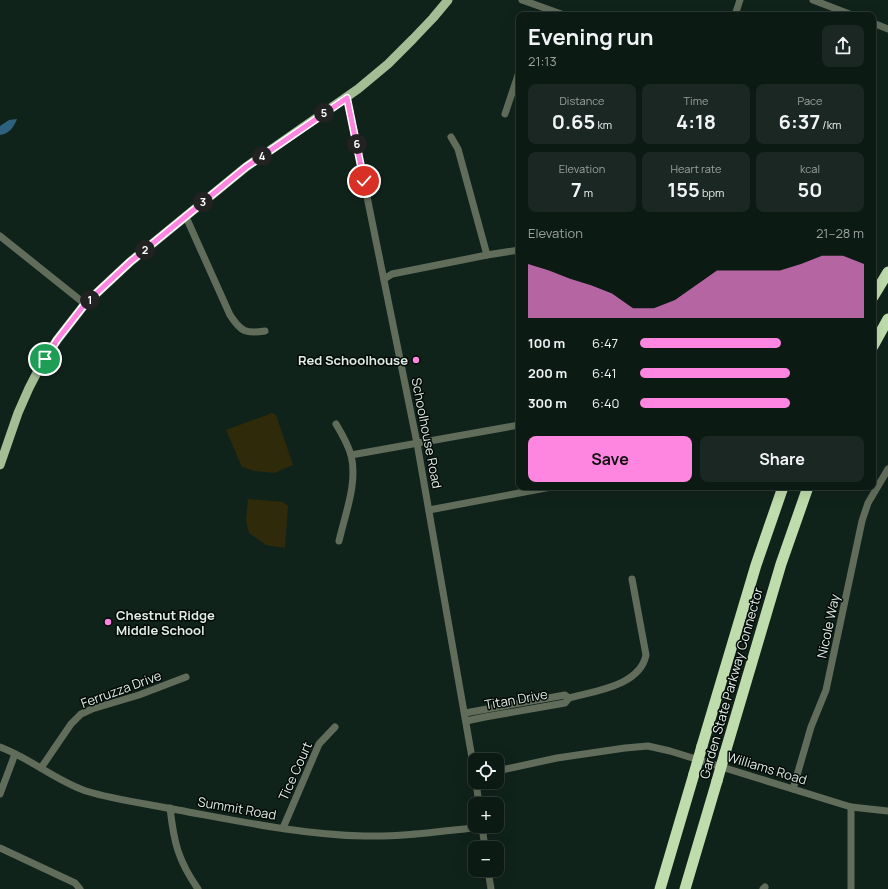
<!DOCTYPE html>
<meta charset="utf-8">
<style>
body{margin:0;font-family:Manrope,sans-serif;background:#1a2722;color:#f1f3f6;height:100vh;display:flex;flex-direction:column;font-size:15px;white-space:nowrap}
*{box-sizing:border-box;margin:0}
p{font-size:13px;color:#9aa1a0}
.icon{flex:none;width:22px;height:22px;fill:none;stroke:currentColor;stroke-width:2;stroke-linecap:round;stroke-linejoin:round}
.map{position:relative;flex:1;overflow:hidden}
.drawer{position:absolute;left:516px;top:12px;width:360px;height:478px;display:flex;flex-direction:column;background:#0c1a14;border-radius:8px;box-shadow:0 4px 16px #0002,0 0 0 1px #2c3834}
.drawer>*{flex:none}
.buttons{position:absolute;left:468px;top:753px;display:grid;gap:8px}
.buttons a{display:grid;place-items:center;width:36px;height:36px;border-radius:8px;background:#0c1a14;box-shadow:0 4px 16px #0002,0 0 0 1px #2c3834;font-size:20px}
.pin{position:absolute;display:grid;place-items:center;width:34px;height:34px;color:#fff;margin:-17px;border:2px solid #fff;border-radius:50%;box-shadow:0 1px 4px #0007}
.km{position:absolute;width:20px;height:20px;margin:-10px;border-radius:50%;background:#222;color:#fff;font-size:11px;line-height:20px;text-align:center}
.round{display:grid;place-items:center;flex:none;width:42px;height:42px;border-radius:8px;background:#1a2722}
.headline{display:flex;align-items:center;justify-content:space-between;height:68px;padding:0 12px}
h1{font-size:22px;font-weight:700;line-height:30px}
.figures{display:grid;grid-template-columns:repeat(3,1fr);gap:6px;height:68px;padding:4px 12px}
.figures div{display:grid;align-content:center;border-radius:8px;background:#1a2722;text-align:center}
.figures b{font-size:20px;font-weight:700}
.figures small{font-size:11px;font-weight:400}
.figures p{font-size:11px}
.chart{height:112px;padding:8px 12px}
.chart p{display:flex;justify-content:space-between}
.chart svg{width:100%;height:72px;margin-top:4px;fill:#fe86e0;opacity:.7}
.primary-button{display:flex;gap:8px;margin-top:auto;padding:8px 12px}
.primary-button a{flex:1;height:46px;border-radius:8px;background:#fe86e0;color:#111;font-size:16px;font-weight:700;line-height:46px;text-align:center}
.primary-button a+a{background:#1a2722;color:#f1f3f6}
ul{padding:0 12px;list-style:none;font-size:13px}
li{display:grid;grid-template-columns:64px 48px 1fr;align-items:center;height:30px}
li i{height:10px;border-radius:5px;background:#fe86e0}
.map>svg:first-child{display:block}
.green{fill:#2f2a0a}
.water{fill:#2d617e}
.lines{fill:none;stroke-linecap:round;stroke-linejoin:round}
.minor{stroke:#616d5a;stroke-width:7}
.major{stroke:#a4bd95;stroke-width:9}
.highway{stroke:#bfddac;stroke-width:11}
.highway-bridge{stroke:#bfddac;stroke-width:11}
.route-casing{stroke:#fff;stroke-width:8}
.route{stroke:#fe86e0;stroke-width:5}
.poi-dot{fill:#fe86e0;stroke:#040a07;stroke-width:1.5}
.labels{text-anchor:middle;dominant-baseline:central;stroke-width:3;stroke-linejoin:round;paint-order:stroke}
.poi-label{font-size:13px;font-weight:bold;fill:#e0ece6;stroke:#040a07;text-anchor:end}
.street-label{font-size:13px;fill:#e0ece6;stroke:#040a07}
</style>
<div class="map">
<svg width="888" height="889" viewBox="0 0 888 889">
<rect width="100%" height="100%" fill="#10231b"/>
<g class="green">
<path d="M272 413 276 415 293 465 274 473 255 471 242 467 226 430Z"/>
<path d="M248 499 283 502 288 506 285 548 266 545 249 533 246 520Z"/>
</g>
<path class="water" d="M17 119C14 127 9 134 0 135V126L9 120Z"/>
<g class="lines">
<g class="minor">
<path d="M522 0 564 15"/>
<path d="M813 0 852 15"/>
<path d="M735 15 740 0"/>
<path d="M873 23 888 29"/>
<path d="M347 98 417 443 475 775"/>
<path d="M505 114 519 72"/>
<path d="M451 137 458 149 487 255"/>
<path d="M186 217 230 315C241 332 246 334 265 331"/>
<path d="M0 236 85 304"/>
<path d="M384 279 392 274 487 255 519 250"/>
<path d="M336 424C342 434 348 445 351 455 358 483 345 514 339 541"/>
<path d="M351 455 519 425"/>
<path d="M429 510 551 487"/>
<path d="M465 713 565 695 569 698"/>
<path d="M466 721 485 717 565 703 569 698C594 691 640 686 646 655L632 579"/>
<path d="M0 747C30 758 56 781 86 791 115 800 149 804 178 810 238 821 304 835 364 836 403 837 443 831 482 827"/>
<path d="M41 768 71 724 81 714 92 709 139 695 186 677"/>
<path d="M497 771 557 758 625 748 648 746 670 751 851 807 888 811"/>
<path d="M476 782 479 804"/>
<path d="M793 789 811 727 826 690 862 521 868 503 888 469"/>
<path d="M0 794 15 754"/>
<path d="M170 808C174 843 178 860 198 889"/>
<path d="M482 826 485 848"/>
<path d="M283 828 319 744 335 727"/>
<path d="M0 848 75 883 80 889"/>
<path d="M488 870 491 889"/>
<path d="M763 889 765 887"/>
<path d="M851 889V807"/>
</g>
<path class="major" d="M0 465 18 413 29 388 42 363 57 340 85 304 130 262 246 167 358 89 388 64 413 39 433 18 448 0"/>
<g class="highway">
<path d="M873 297 888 272"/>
<path d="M873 346 888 319"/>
<path d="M702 746 756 565 783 487"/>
<path d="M725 753 781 564 808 487"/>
<path d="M660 889 694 774"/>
<path d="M685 889 717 781"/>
</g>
<g class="highway-bridge">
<path d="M694 774 702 746"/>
<path d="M717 781 725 753"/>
</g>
</g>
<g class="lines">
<g class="route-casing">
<path id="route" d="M45 359 57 340 85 304 130 262 246 167 347 98 364 181"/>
</g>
<use href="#route" class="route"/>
</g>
<g class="poi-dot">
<circle cx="416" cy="360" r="4"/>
<circle cx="108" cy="622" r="4"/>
</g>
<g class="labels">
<g class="poi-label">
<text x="408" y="360">Red Schoolhouse</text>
<text x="116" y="615" text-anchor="start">Chestnut Ridge<tspan x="116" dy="15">Middle School</tspan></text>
</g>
<g class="street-label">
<text transform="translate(427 433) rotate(79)">Schoolhouse Road</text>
<text transform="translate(828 626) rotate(-78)">Nicole Way</text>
<text transform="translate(731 683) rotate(-74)">Garden State Parkway Connector</text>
<text transform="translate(121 689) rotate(-20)">Ferruzza Drive</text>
<text transform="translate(516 699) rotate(-10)">Titan Drive</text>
<text transform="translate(767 768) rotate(17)">Williams Road</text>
<text transform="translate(295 771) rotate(-66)">Tice Court</text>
<text transform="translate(237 808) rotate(10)">Summit Road</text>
</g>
</g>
</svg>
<div class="buttons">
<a><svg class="icon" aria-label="locate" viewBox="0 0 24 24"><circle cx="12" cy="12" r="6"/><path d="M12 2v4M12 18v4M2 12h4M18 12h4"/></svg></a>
<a>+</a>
<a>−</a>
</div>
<div class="pin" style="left:45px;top:359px;background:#1e9e55"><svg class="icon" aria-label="arrive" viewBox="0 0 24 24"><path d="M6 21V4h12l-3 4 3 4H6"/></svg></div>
<div class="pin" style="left:364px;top:181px;background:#d93025"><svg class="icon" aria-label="check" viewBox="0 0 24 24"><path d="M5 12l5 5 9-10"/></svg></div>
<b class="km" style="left:90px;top:300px">1</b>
<b class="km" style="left:145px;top:250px">2</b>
<b class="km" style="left:203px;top:202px">3</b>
<b class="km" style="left:262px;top:156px">4</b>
<b class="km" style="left:324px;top:113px">5</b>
<b class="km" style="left:357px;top:144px">6</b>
<section class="drawer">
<div class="headline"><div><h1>Evening run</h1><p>21:13</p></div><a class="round"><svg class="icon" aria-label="share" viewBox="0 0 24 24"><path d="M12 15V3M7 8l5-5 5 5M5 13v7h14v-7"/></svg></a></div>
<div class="figures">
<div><p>Distance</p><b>0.65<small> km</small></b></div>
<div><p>Time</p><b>4:18</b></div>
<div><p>Pace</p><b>6:37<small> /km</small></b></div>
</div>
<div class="figures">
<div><p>Elevation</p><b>7<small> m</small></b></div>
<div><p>Heart rate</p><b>155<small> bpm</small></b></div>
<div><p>kcal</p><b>50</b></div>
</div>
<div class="chart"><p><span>Elevation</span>21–28 m</p>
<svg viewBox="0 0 160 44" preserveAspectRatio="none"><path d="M0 44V11L10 15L20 20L30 24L40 29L50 38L60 38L70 33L80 24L90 15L100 15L110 15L120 15L130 11L140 6L150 6L160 11V44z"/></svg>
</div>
<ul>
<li><b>100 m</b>6:47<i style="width:63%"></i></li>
<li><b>200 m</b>6:41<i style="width:67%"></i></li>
<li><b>300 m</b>6:40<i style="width:67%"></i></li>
</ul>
<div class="primary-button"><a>Save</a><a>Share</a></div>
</section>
</div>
